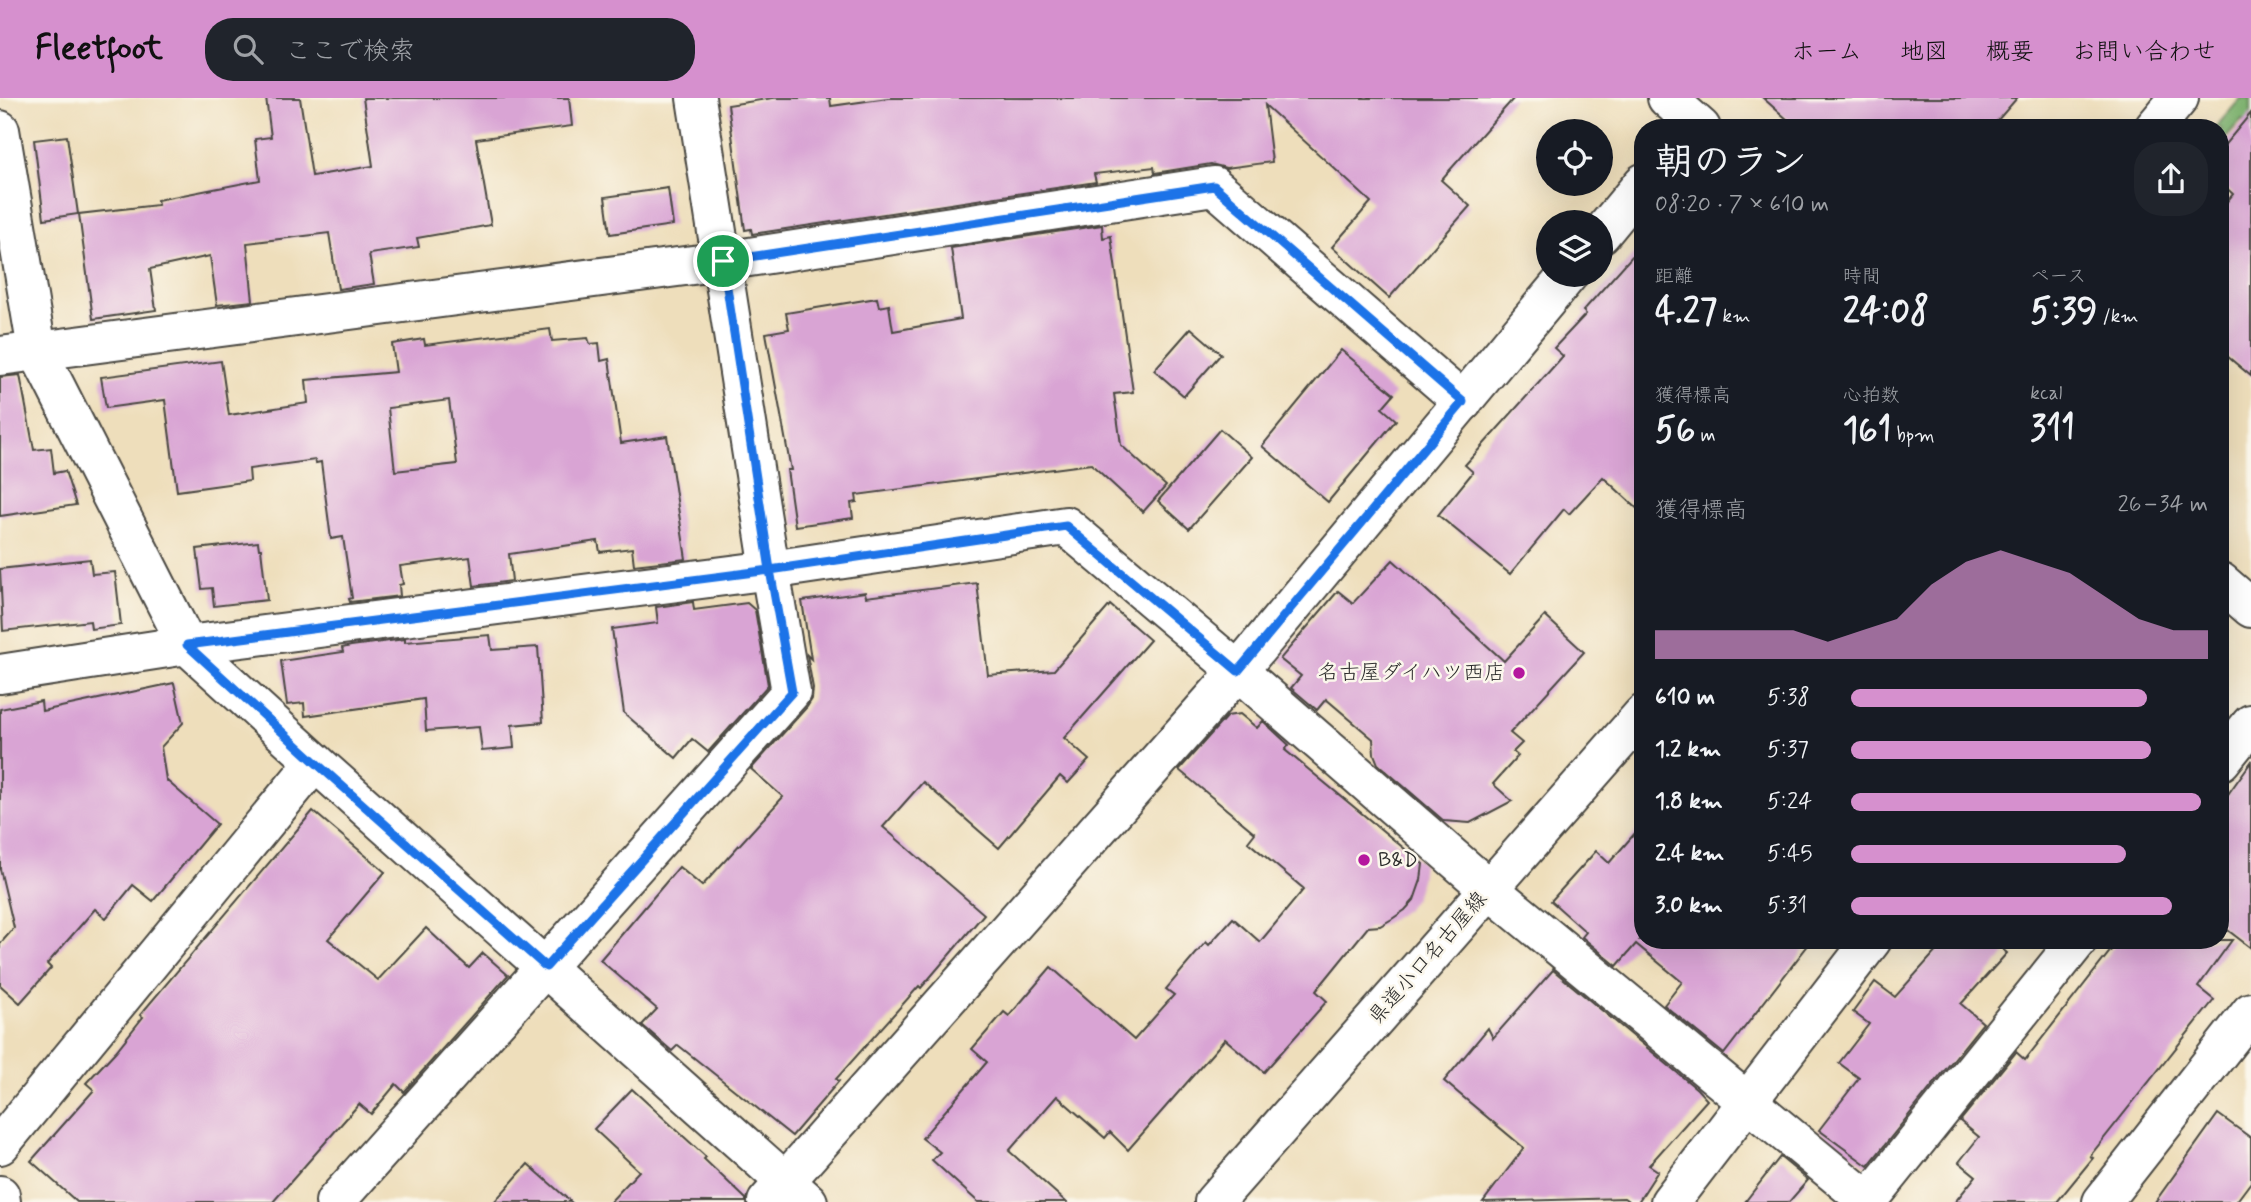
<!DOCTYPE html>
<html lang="ja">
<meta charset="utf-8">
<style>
body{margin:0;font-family:Mynerve,"Klee One",sans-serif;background:#20242c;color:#f1f3f6;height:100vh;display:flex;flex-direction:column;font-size:26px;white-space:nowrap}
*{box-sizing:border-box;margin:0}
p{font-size:23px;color:#9ea1a6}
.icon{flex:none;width:38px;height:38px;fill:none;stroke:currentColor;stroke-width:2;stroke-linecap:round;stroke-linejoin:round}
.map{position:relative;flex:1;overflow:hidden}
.details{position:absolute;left:1634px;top:21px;width:595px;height:830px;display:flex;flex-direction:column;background:#171b24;border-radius:28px;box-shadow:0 7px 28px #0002}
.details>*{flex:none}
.tools{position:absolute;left:1536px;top:21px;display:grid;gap:14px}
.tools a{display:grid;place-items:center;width:77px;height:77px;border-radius:50%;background:#171b24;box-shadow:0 7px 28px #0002;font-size:35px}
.pin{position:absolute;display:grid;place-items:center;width:60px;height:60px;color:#fff;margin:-30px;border:4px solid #fff;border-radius:50%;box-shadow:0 2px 7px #0007}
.round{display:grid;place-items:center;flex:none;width:74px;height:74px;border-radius:28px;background:#20242c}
.headline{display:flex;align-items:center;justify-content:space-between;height:119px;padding:0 21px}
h1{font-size:38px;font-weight:700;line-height:52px}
.figures{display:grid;grid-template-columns:repeat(3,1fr);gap:10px;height:119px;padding:7px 21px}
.figures div{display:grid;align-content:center}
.figures b{font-size:35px;font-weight:700}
.figures small{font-size:19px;font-weight:400}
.figures p{font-size:19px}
.chart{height:196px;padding:14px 21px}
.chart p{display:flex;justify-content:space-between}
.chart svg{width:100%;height:126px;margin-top:7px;fill:#d690ce;opacity:.7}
ul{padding:0 21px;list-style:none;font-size:23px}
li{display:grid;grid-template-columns:112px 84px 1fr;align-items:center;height:52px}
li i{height:18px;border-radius:9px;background:#d690ce}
header{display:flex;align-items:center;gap:42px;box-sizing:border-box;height:98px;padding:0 35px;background:#d690ce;color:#111}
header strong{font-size:33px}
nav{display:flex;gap:38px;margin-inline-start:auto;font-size:24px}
.search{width:490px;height:63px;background:#20242c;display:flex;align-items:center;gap:18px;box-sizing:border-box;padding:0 24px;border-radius:28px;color:#9ea1a6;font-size:26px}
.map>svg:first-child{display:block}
.forest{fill:#79af6b;stroke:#526d4b;stroke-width:2}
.building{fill:#d9a4d4;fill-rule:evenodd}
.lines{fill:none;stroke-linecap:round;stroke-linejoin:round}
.minor-casing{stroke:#484641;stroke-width:42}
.major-casing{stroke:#484641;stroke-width:42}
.minor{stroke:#fff;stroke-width:38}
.major{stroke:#fff;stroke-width:38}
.route-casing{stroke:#fff;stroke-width:14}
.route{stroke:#1a73e8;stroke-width:9}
.poi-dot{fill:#b5179e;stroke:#fbf7ec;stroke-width:2.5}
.labels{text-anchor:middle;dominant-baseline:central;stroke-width:5;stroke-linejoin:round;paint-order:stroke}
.poi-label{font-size:21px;fill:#2b2b2b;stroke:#fbf7ec;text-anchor:end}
.street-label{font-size:21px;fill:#2b2b2b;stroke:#fbf7ec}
</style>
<header>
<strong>Fleetfoot</strong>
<div class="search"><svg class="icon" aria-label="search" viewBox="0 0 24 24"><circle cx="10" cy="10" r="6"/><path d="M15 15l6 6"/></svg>ここで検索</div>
<nav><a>ホーム</a><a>地図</a><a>概要</a><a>お問い合わせ</a></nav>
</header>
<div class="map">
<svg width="2251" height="1104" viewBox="0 0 2251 1104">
<rect width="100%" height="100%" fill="#fbf7ec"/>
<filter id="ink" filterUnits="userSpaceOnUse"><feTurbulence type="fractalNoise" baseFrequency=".0143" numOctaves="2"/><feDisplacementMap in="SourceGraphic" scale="14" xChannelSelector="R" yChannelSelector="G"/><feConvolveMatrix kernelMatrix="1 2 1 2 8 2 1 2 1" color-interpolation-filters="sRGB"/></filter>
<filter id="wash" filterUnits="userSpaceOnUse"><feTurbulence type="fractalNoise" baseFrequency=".00686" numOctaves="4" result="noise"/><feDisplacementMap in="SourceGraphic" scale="28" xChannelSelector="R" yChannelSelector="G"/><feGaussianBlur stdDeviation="1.57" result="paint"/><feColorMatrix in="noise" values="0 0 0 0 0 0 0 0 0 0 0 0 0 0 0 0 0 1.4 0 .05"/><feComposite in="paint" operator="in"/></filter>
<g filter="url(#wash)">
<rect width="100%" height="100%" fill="#eedebb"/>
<path class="forest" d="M2241 0H2251V29L2242 22 2221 46V30H2215Z"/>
<g id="blocks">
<g class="building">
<path d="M266 0H300L312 78 373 68 363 0H569L572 28 476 41 491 127 417 140 419 149 369 156 374 186 338 191 329 135 247 145 253 203 217 207 210 158 150 171 156 212 93 221 79 116 158 107 157 102 260 82 255 41 271 39Z"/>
<path d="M773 0H830L831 8 888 0H1514L1441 82 1470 108 1389 200 1332 149 1371 104 1265 7 1272 64 1226 70 1211 66 1155 75 1154 69 1094 76 1096 84 752 136 751 131 745 132 728 7Z"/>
<path d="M1763 0H2017L1991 30H1797Z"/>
<path d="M2251 15V278L2221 253V111L2233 96 2221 85V51Z"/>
<path d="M67 38 78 116 44 121 34 42Z"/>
<path d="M668 90 673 127 610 136 605 99Z"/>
<path d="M1102 127 1103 140 1111 138 1133 294 1114 296 1121 347 1166 388 1143 414 1091 366 856 397 857 404 851 405 853 420 795 428 787 372H791L766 235 789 231 786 215 877 200 879 209 889 207 893 233 961 221 951 150Z"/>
<path d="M1643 146V416L1603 379 1569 416 1564 411 1510 476 1438 417 1473 374 1465 367 1563 258 1554 250 1586 216 1583 213Z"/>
<path d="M1191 230 1221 256 1184 298 1154 272Z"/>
<path d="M550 231 552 243 588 240 590 246 599 245 601 263 609 261 621 345 667 338 686 461 634 467 632 450 600 454 598 443 509 456 512 483 474 488 470 459 400 468 403 486 399 487 400 498 350 504 349 501 352 500 343 439 331 441 321 364 316 365 315 362 249 371 250 383 177 393 165 302 106 310 101 279 221 263 229 317 308 305 306 282 396 274 392 246 424 241 425 247ZM449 302 457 366 395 373 388 310Z"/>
<path d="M1341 252 1394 296 1382 310 1396 322 1328 404 1262 348Z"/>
<path d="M20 277 34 352 51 350 54 375 65 373 76 407 0 418V279Z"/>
<path d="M1220 331 1252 359 1189 431 1158 403Z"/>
<path d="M258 444 259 451H261L267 502 214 508 212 490 202 491 197 451Z"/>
<path d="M90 461 92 476 115 474 121 527 91 531 90 523 3 533 0 471Z"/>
<path d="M1393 462 1504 563 1545 518 1584 554 1510 635 1522 645 1513 654 1518 658 1493 686 1512 703 1470 725 1444 723 1378 666 1374 656 1373 641 1326 601 1317 612 1291 590 1301 578 1280 561 1338 493 1353 505Z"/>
<path d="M977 485 988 577 1054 572 1110 507 1150 542 1064 640 1089 662 1068 685 1060 678 999 750 923 684 883 729 984 816 921 890 919 888 836 981 839 983 792 1038 678 947 672 953 642 927 657 911 600 862 679 769 702 788 783 699 751 671 807 609 812 601 813 590 807 557 811 561 802 503 865 494 866 499Z"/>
<path d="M693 504 694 512 747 505 755 512 768 587 708 654 692 641 676 660 624 615 612 531 658 525 656 509Z"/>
<path d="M490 537 492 552 538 549 543 624 512 627 514 650 482 653 479 629 426 633 424 601 305 618 304 605 287 607 281 563 343 554 342 550 351 548 405 541V544Z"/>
<path d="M174 585 183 625 161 649 166 682 217 726 153 803 133 787 106 820 95 811 47 866 51 870 20 905 0 887V846L14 830 0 771V611L41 603 42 613Z"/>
<path d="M1240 616 1257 630 1263 623 1289 647 1285 652 1423 766 1421 782 1414 802 1405 812 1392 821 1380 828 1368 829 1316 893 1327 903 1264 974 1225 941 1128 1052 1110 1034 1105 1040 1057 998 1009 1053 1066 1104H978L932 1062 940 1054 922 1040 987 964 972 951 1004 914 1009 918 1051 869 1134 942 1174 897 1166 891 1206 844 1209 847 1233 820 1260 844 1304 791 1248 744 1255 735 1179 672 1227 618Z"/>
<path d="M2251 664V850L2221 827V706Z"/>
<path d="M313 713 385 774 328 841 378 882 426 830 469 870 483 855 508 877 404 994 396 986 371 1016 359 1006 273 1104H77L31 1063 94 992 86 985 116 953 143 919 140 917Z"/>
<path d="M1643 726V839L1640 842H1812L1724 956 1664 907 1682 884 1636 846 1617 868 1582 839 1586 834 1551 803 1596 753 1609 765Z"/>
<path d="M1946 842H1992L2007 855 1961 906 1983 925 1868 1068 1819 1032 1859 980 1839 965 1869 926 1853 914 1875 884 1895 899Z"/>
<path d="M2119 842H2232L2198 889 2214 902 2090 1058 2093 1060 2057 1104H1955L1976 1078 1959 1064 1979 1039 1960 1023 2016 954 2025 962Z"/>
<path d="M1553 872 1697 991 1707 1002 1649 1067 1658 1073 1638 1104H1630L1624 1100 1483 1104 1524 1050 1444 983 1488 930 1493 940Z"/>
<path d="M632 991 706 1059 704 1061 746 1101V1104H610L639 1073 594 1031Z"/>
<path d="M2218 1016 2251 1040V1084L2236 1104H2155Z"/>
<path d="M1780 1059 1808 1082 1789 1104H1745Z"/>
<path d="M528 1066 571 1104H494Z"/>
</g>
</g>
</g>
<g filter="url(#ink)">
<use href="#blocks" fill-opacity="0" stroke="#484641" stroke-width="2"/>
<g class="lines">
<g class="minor-casing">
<g id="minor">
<path d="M1667 0 1701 30"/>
<path d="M0 32 37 252 187 547 315 664 808 1104"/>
<path d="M1601 136 1643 85"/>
<path d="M0 258 723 163 1214 88 1463 304"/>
<path d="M2221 484 2251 510"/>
<path d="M0 576 187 547 770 472 1066 428 1238 573 1489 791 1869 1104"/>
<path d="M2221 663 2251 626"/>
<path d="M0 1047 315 664"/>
<path d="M0 1097 1 1104"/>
<path d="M1868 1103 2078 842"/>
<path d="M335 1104 791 594 770 472 696 0"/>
<path d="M767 1104 1238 573 1568 177"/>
<path d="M1670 1104 1872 842"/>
<path d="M2102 1104 2251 914"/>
</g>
</g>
<g class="major-casing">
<g id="major">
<path d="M2154 30 2179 0"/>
<path d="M1214 1104 1643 616"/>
</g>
</g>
<use href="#minor" class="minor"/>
<use href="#major" class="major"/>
</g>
</g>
<g class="lines" filter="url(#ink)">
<g class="route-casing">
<path id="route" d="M723 163 770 472 187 547 315 664 546 869 792 594 770 472 1066 428 1238 573 1463 304 1214 88 723 163"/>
</g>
<use href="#route" class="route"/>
</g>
<g class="poi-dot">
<circle cx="1519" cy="575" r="7"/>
<circle cx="1364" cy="762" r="7"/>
</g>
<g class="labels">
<g class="poi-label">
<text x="1505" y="575">名古屋ダイハツ西店</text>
<text x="1378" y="762" text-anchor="start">B&amp;D</text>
</g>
<g class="street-label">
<text transform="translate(1428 860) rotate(-49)">県道小口名古屋線</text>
</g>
</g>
</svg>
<div class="tools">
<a><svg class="icon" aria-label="locate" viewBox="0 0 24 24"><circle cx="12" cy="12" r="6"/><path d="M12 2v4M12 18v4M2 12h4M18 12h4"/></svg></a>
<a><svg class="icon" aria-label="layers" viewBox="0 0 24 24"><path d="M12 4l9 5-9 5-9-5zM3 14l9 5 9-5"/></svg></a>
</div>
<div class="pin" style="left:723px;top:163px;background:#1e9e55"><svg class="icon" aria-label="arrive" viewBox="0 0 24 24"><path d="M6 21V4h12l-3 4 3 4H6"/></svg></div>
<section class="details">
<div class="headline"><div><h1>朝のラン</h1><p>08:20 · 7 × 610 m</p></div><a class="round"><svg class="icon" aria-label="share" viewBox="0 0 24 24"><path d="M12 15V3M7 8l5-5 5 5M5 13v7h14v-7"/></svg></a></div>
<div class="figures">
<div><p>距離</p><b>4.27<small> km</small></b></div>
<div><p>時間</p><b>24:08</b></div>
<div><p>ペース</p><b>5:39<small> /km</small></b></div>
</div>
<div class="figures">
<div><p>獲得標高</p><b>56<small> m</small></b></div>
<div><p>心拍数</p><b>161<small> bpm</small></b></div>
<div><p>kcal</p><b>311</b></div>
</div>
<div class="chart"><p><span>獲得標高</span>26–34 m</p>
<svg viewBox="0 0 160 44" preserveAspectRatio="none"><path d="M0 44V34L10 34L20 34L30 34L40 34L50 38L60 34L70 30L80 18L90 10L100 6L110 10L120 14L130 22L140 30L150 34L160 34V44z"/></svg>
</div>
<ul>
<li><b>610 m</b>5:38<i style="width:83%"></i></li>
<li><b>1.2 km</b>5:37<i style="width:84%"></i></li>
<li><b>1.8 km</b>5:24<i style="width:98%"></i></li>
<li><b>2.4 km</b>5:45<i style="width:77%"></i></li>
<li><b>3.0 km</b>5:31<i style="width:90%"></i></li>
</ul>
</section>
</div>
